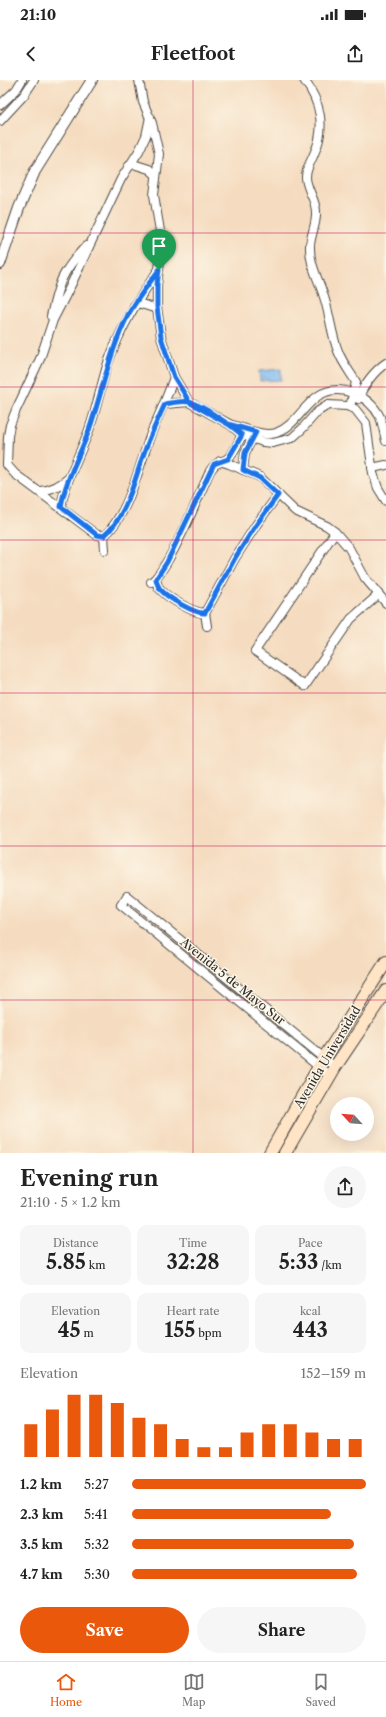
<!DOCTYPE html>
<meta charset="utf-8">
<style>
body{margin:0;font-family:"Libre Caslon Text",serif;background:#f6f6f6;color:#222;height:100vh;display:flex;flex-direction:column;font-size:15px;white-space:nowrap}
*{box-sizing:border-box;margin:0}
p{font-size:13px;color:#767676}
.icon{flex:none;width:22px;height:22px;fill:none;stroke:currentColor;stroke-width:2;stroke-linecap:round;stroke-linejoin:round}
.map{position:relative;height:1073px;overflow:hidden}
.panel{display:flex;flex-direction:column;background:#fff;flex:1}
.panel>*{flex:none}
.needle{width:26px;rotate:296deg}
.controls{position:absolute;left:330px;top:1017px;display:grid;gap:8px}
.controls a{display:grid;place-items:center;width:44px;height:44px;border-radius:50%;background:#fff;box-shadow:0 4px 16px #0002;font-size:20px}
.pin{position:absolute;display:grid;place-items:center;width:34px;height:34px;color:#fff;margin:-41px -17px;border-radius:50% 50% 50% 0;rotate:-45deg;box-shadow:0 0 4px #0007}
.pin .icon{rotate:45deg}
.round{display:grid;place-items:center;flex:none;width:42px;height:42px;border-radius:21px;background:#f6f6f6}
.overview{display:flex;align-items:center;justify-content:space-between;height:68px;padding:0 20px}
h1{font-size:22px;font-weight:700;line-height:30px}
.metrics{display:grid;grid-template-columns:repeat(3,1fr);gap:6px;height:68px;padding:4px 20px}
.metrics div{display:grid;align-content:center;border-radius:10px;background:#f6f6f6;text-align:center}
.metrics b{font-size:20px;font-weight:700}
.metrics small{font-size:11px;font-weight:400}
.metrics p{font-size:11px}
.chart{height:112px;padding:8px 20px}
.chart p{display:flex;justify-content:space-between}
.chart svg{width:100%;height:72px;margin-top:4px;stroke:#ea580c;stroke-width:6}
.button{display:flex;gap:8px;margin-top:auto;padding:8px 20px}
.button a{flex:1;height:46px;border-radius:24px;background:#ea580c;color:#fff;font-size:16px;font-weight:700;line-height:46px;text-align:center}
.button a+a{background:#f6f6f6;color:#222}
ul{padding:0 20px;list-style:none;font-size:13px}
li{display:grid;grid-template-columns:64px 48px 1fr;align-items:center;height:30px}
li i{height:10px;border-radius:5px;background:#ea580c}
.status{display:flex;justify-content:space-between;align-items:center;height:28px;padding:0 20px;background:#fff;direction:ltr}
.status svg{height:11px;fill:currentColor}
header{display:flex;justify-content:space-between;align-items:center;height:52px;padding:0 20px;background:#fff;font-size:18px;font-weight:700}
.tabs{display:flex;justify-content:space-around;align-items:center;height:56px;border-top:1px solid #e0e0e0;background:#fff;font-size:11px;color:#767676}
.tabs a{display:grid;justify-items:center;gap:2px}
.tabs .on{color:#ea580c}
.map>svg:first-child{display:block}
.water{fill:url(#water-ripples);stroke:#56748e}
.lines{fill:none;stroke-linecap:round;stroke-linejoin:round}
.minor-casing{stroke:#494641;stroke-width:10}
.tertiary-casing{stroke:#494641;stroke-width:12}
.secondary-casing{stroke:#494641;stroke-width:14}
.minor{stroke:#fff;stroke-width:8}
.tertiary{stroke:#fff;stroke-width:10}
.secondary{stroke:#ffe4c6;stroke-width:12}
.route-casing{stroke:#fff;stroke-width:8}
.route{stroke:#1a73e8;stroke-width:5}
.grid{fill:none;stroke:#c2185b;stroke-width:1;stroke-opacity:0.55}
.labels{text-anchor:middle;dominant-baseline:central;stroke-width:3;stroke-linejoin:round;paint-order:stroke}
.street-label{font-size:12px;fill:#2b2b2b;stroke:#fcf5e5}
</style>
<div class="status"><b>21:10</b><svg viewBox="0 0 49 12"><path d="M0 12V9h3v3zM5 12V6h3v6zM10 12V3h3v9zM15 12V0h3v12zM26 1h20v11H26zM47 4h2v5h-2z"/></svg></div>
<header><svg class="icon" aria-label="back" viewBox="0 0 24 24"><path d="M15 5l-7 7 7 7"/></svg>Fleetfoot<svg class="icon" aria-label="share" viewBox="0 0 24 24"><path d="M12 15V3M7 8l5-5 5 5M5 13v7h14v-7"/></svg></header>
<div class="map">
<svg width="386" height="1073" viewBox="0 0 386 1073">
<defs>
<pattern id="water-ripples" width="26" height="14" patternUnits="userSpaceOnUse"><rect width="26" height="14" fill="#80bcf2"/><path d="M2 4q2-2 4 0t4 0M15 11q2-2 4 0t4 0" fill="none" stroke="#6999c4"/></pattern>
</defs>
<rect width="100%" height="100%" fill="#fcf5e5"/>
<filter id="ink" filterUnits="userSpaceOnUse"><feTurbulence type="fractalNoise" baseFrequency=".025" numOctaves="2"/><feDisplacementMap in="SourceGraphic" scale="8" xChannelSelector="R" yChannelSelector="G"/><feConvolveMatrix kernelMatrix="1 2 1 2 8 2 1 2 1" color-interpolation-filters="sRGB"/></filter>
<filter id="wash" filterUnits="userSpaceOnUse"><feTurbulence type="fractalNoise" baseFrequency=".012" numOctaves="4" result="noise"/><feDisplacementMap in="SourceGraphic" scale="16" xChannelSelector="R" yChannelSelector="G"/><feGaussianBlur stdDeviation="0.9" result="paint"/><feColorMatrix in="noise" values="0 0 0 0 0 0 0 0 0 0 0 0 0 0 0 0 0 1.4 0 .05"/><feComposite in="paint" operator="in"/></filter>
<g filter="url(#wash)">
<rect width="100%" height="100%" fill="#f5dcc0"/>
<path class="water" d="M281 289V300L260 301 259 291Z"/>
</g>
<g filter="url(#ink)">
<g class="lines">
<g class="minor-casing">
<g id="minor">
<path d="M139 0 143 22 152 43 159 74 154 115 161 157V173L157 205V227L161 257 174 297 189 322 231 345 242 355 263 362 273 363 292 358 302 349 317 332 328 325 347 326 355 329 366 343 373 393 378 408 386 421"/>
<path d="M304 0C321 22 326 48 314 74 311 82 306 88 306 97 306 109 316 119 316 132 317 143 311 154 310 165 309 184 319 200 324 217 330 235 331 253 338 271 342 282 350 292 356 302L350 327"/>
<path d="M0 25 16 10 22 0"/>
<path d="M150 37 146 56 139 71 121 99 70 207 53 240 40 279 16 330 10 345 8 356 7 385 15 394 97 455 104 456C129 435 140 382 152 351 160 333 168 315 174 297"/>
<path d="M0 41 24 15 34 0"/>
<path d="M128 87 133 84 149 89 155 94"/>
<path d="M134 226 138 223 157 229"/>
<path d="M51 236C59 202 61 193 86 166"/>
<path d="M358 319C363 306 374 291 386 283"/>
<path d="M165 324 189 322"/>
<path d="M231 345C245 348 263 357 276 353 295 346 302 327 318 316 339 302 369 315 380 337 383 345 384 353 386 361"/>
<path d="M220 381 229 384 260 397 295 431 327 446 335 452 349 468 365 498 386 523"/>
<path d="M372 388 386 385"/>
<path d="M243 390 245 373 254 355"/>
<path d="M40 411C52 410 60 405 69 398"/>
<path d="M61 427C65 401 80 375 89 350 97 328 101 305 108 283 121 247 136 223 157 192"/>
<path d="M104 456 105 470"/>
<path d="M156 499C157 504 157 507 161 510 168 518 195 534 205 533"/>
<path d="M151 502C168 492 200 413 210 391 217 380 218 385 227 379 234 374 240 359 243 351"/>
<path d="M205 533 235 478 256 445 278 415"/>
<path d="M205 533 207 546"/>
<path d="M255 571 335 452"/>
<path d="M255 571 305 606"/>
<path d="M305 606 351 539 378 515"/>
<path d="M330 996 121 825 127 816 335 987"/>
</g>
</g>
<g class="tertiary-casing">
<path id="tertiary" d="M0 184 19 128 35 91 92 0"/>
</g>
<g class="secondary-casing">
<g id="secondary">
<path d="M270 1073 324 978 386 882"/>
<path d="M285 1073 335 987 386 911"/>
</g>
</g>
<use href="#minor" class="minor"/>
<use href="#tertiary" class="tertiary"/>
<use href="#secondary" class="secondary"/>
</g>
</g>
<g class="lines" filter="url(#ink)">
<g class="route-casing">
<path id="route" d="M159 190C148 205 137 219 128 235 109 272 102 314 88 353 79 377 65 401 61 427L97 455 104 456C126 437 134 402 143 376 149 358 157 341 165 324 172 323 182 320 189 322 202 325 232 346 242 355L228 379 214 384 210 392 167 482 156 499C157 504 158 507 161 510 168 518 195 534 205 533L235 478 256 445 278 415 260 398 243 390 245 373 256 352 228 344 189 322 184 313 174 297 161 257 157 227V205L159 190"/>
</g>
<use href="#route" class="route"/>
</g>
<path class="grid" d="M193 0V1073M0 153H386M0 307H386M0 460H386M0 613H386M0 766H386M0 920H386"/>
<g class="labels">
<g class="street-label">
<text transform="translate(233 901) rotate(39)">Avenida 5 de Mayo Sur</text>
<text transform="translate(327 977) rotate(-59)">Avenida Universidad</text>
</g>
</g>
</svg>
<div class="controls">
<a><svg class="needle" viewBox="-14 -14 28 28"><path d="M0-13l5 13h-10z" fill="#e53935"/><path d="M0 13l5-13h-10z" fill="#767676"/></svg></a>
</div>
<div class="pin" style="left:159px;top:190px;background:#1e9e55"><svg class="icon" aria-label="arrive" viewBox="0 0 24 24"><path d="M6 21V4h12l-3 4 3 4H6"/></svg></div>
</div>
<section class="panel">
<div class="overview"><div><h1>Evening run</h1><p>21:10 · 5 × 1.2 km</p></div><a class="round"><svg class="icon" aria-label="share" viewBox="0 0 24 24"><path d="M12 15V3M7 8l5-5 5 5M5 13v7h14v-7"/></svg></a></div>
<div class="metrics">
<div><p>Distance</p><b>5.85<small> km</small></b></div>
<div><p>Time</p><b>32:28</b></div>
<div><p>Pace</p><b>5:33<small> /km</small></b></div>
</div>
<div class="metrics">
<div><p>Elevation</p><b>45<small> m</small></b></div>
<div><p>Heart rate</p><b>155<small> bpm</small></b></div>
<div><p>kcal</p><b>443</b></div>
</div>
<div class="chart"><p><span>Elevation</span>152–159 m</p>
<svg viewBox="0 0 160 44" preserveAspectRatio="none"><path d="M5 44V24M15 44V15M25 44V6M35 44V6M45 44V11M55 44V20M65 44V24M75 44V33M85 44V38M95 44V38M105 44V29M115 44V24M125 44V24M135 44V29M145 44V33M155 44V33"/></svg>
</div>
<ul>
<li><b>1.2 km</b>5:27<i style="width:100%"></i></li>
<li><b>2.3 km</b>5:41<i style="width:85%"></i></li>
<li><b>3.5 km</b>5:32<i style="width:95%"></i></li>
<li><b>4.7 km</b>5:30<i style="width:96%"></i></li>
</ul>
<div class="button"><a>Save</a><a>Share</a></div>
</section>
<nav class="tabs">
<a class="on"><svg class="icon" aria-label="home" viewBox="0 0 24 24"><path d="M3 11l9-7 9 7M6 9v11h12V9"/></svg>Home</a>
<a><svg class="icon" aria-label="map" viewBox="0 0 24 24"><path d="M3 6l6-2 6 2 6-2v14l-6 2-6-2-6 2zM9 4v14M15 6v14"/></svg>Map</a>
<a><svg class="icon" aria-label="saved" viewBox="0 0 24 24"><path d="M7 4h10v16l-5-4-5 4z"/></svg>Saved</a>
</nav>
